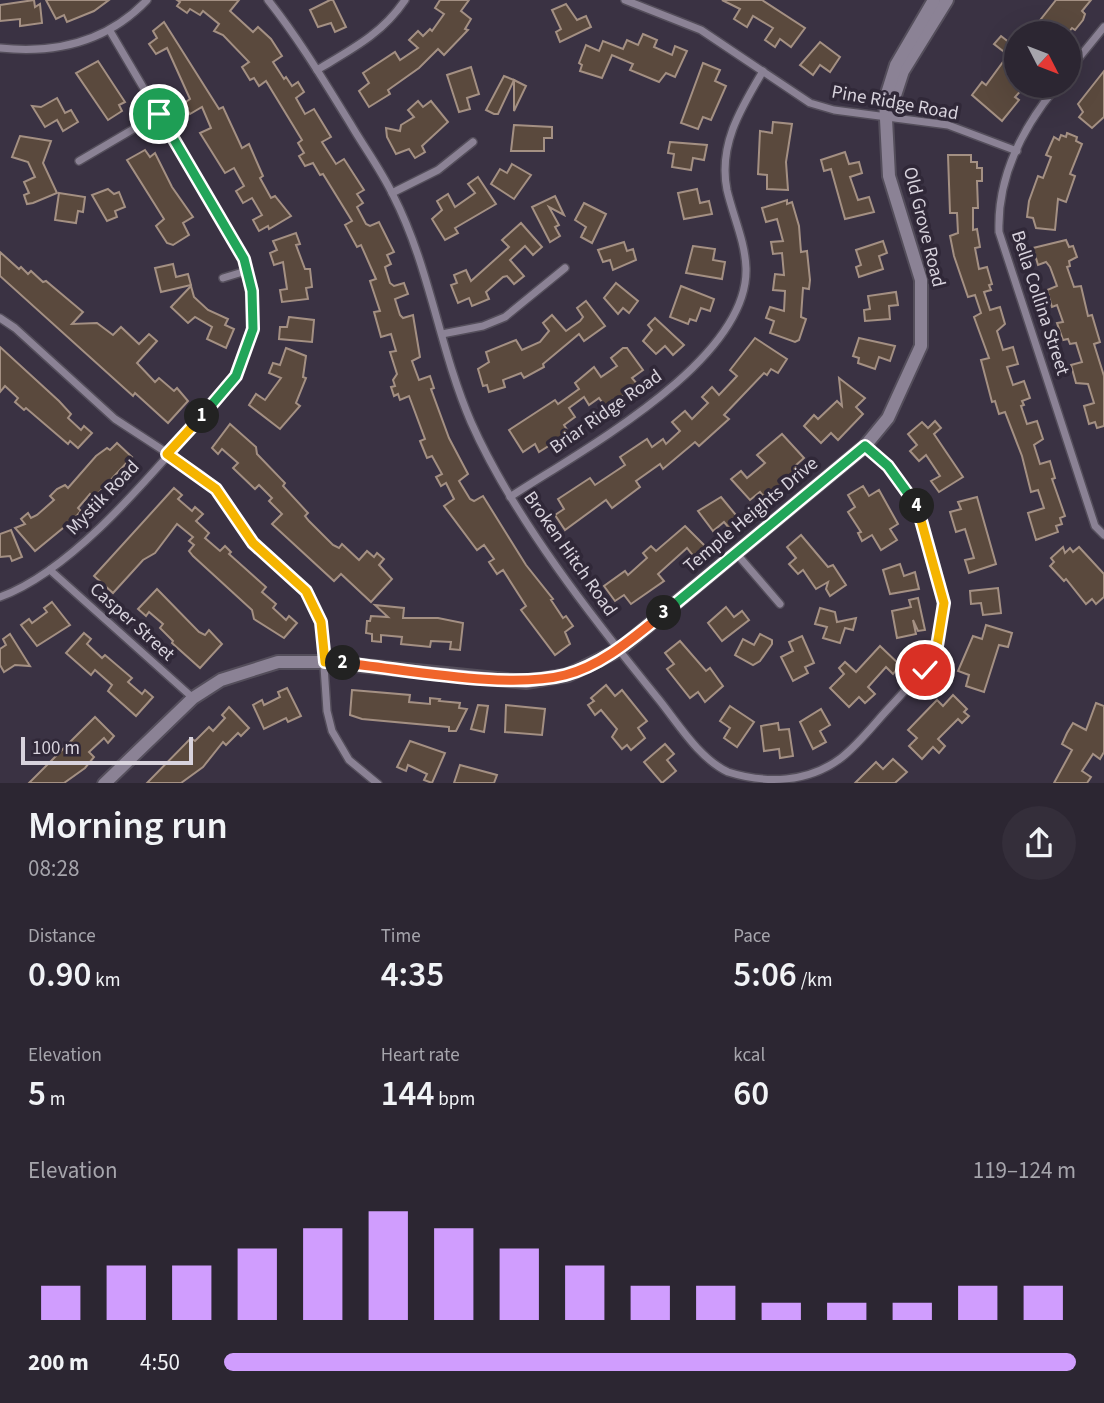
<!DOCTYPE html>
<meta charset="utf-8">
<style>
body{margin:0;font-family:"Source Sans 3",sans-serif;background:#342e3a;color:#f1f3f6;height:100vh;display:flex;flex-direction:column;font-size:26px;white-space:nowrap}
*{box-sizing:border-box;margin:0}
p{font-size:23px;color:#a6a5ac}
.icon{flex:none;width:38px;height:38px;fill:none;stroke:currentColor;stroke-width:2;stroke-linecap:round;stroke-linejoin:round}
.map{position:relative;height:783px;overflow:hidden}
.details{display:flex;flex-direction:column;background:#2c2632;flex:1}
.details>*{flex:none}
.needle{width:46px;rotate:132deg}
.tools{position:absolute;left:1004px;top:21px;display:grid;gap:14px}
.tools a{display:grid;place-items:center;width:77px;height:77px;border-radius:50%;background:#2c2632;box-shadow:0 7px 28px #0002,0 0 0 2px #48434d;font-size:35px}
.scale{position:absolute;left:21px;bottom:18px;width:172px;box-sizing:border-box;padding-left:7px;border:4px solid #d8d3dd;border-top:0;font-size:19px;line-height:24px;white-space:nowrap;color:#d8d3dd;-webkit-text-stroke:5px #302838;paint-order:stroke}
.pin{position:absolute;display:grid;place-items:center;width:60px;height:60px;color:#fff;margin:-30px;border:4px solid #fff;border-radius:50%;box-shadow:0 2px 7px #0007}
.km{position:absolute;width:35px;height:35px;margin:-18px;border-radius:50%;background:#222;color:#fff;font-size:19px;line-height:35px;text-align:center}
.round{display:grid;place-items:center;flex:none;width:74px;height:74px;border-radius:37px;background:#342e3a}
.overview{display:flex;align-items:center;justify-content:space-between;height:119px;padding:0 28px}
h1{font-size:38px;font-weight:600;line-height:52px}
.stats{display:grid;grid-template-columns:repeat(3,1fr);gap:10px;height:119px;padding:7px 28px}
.stats div{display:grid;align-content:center}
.stats b{font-size:35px;font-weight:600}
.stats small{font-size:19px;font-weight:400}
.stats p{font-size:19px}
.chart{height:196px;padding:14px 28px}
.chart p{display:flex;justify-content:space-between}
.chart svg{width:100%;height:126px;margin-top:7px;stroke:#d09dfe;stroke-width:6}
ul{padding:0 28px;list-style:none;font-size:23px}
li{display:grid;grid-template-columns:112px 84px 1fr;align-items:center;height:52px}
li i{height:18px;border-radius:9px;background:#d09dfe}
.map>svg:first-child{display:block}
.building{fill:#5a493d;stroke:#a49083;stroke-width:2}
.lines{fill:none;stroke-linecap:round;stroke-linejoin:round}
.minor-casing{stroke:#544e5b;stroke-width:10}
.tertiary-casing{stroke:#544e5b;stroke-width:16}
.minor{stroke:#8b8295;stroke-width:7}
.tertiary{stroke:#8b8295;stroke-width:12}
.split-1-casing{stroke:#fff;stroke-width:14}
.split-2-casing{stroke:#fff;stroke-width:14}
.split-3-casing{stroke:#fff;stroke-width:14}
.split-4-casing{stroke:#fff;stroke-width:14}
.split-5-casing{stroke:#fff;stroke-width:14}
.split-1{stroke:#22a559;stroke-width:9}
.split-2{stroke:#f5b400;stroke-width:9}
.split-3{stroke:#f0652b;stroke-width:9}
.split-4{stroke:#22a559;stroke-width:9}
.split-5{stroke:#f5b400;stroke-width:9}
.labels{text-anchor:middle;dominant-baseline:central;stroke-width:7;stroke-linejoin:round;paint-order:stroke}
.street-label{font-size:19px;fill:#d8d3dd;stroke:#302838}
</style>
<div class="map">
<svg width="1104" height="784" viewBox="0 0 1104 784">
<rect width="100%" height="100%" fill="#3a3243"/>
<g class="building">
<path d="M34 0 35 7 40 4 42 23 20 26V19L0 21V5Z"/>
<path d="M46 0H109L94 11 67 22 64 15 56 19Z"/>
<path d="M177 0H239L230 11 253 32 258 27 271 39 282 56 273 62 284 79 286 77 292 86 298 82 304 92 296 98 305 114 314 109 331 137 322 142 336 164 344 159 364 190 357 194 363 203 357 207 366 224 370 226 379 222 394 252 387 255 391 264 385 267 390 283 394 286 404 283 408 294 395 299 400 315 403 318 413 315 420 357 412 361 419 380 430 376 434 388 431 389 449 438 468 474 459 481 470 499 474 501 483 496 526 565 553 599 551 600 563 618 566 616 573 626 565 632 570 644 555 655 521 610 526 606 503 570 497 574 489 562 494 559 484 545 477 550 444 506 454 499 446 483 441 486 436 477 442 474 432 456 427 458 420 441 425 439 409 396 400 400 398 394 394 396 391 387 395 386 393 380 397 374 390 352 396 351 391 334 381 337 374 312 380 311 370 281 376 279 361 245 357 247 345 225 352 221 323 174 320 175 313 163 305 166 299 156 304 153 298 143 302 140 266 81 259 86 254 78 250 80 242 67 249 62 223 35 214 31 219 24 203 11 200 15 190 9 187 13 177 6 180 2Z"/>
<path d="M330 0H333L346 27 335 32 331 23 318 27 310 10Z"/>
<path d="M440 0H469L461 11 471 19 465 29 468 30 444 55 438 49 419 68 388 90 390 94 369 107 359 91 369 83 363 73 395 52 400 60 418 48 409 40 418 31 423 36 430 29 432 31 444 14 435 8Z"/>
<path d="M722 0H762L805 28 791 47 780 39 775 47 765 40 773 28 753 16 747 27 734 19 740 9Z"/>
<path d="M1056 0H1091L1082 11 1085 14 1083 20 1075 30 1072 28 1068 33H1030Z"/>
<path d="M566 4 577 20 586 16 591 27 560 42 556 32 561 29 552 10Z"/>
<path d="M164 22 219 109 223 107 242 148 249 144 263 176 260 178 271 198 275 196 291 216 269 229 268 226 259 231 253 220 262 215 252 198 243 203 236 191 244 186 234 168 225 173 200 133 211 128 202 107 190 114 183 104 190 99 167 48 156 54 149 44 157 38 153 31Z"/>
<path d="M643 34 657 40 654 47 672 55 675 46 687 51 675 77 666 73 659 82 630 70 633 64 612 55 602 78 580 71 582 65 579 63 586 45 599 51 603 41 623 49 627 40 638 45Z"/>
<path d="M1001 36 1015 47 1017 45V86H1025L1015 97 1019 100 1002 121 972 95 982 82 986 85 1008 55 994 44Z"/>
<path d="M820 42 840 57 830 72 820 65 813 75 800 65Z"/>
<path d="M98 61 125 102 119 105 122 111 108 120 76 73Z"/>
<path d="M703 63 720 70 715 81 726 86 711 120 703 117 698 129 681 123Z"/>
<path d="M471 67 479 94 467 98 470 109 459 112 447 75Z"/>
<path d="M1104 71V117L1092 128 1079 117 1083 112 1078 104Z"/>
<path d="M504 76 514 80 498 114H494L486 110Z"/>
<path d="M514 80 526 86 514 111Z"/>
<path d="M57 98 65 113 71 110 78 122 63 131 57 120 45 127 32 106 41 107Z"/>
<path d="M418 101 423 107 431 101 448 122 422 146 425 152 415 158 409 149 396 154 387 137 386 128 400 131 401 125 414 117 408 110Z"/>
<path d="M773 122 792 124 786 162 788 190 767 189V175L758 174 760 131 772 133Z"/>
<path d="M514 125 552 127V138H544V151H511Z"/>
<path d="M1067 133 1077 137 1076 141 1082 144 1070 174 1075 176 1066 202 1058 199 1055 230 1036 228 1033 218 1027 217 1029 201 1038 176 1043 178 1051 157 1046 155 1054 137 1059 140 1061 135 1066 137Z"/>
<path d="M20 136 51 141 43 163 57 193 33 203 27 204 24 195 29 193 24 182 35 177 28 162 12 157Z"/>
<path d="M670 142 707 145 704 160 693 158 691 170 672 167 674 154 668 153Z"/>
<path d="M145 150 150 157 155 153 172 187 193 217 183 223 189 235 173 245 167 243 156 226 164 219 127 160Z"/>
<path d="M845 152 849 164 859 162 862 173 850 177 858 200 869 197 874 212 845 219 831 169 824 171 821 160Z"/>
<path d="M948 155H971V162H977V168H982V181H977L978 208H973V230L977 229 980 247 975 248 979 269 987 267 992 284 989 285 991 290 984 292 990 310 1000 307 1005 324 997 331 1003 350 1013 347 1018 364 1007 367 1013 385 1024 381 1030 398 1022 401 1024 405 1021 406 1027 424 1037 421 1043 439 1034 445 1040 464 1050 461 1055 478 1052 479 1065 516 1060 518 1062 524 1056 526 1058 532 1036 540 1028 513 1044 508 1038 490 1031 492 1022 456 1005 412 999 414 995 401 992 402 981 360 989 358 974 317 981 313 975 295 968 297 954 256 950 236 958 233 957 213H950Z"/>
<path d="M512 164 531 175 514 199 491 184 500 169 507 173Z"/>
<path d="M478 177 496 204 455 228 458 233 445 240 432 219 442 210 437 201 448 194 455 207 475 193 468 184Z"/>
<path d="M108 189 114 194 119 192 125 207 115 211 117 217 107 221 92 195Z"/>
<path d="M697 189 700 203 709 201 712 214 684 219 678 193Z"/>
<path d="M59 193 85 197 83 212 78 211 76 223 55 220Z"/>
<path d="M555 196 564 215 549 207 559 225 555 227 560 236 550 242 532 207Z"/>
<path d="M787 200V204L792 202 799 226 801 252 807 251 810 280 809 289 803 288 801 317 806 319 799 340 795 342 770 333 774 321 766 318 770 307 784 311 785 291 773 290 775 274 784 275 782 253 773 254 771 242 783 241 777 219 766 222 762 208Z"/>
<path d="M584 203 606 214 592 243 581 237 586 227 575 220Z"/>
<path d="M521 223 542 247 533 255 525 246 510 260 524 276 514 284 507 276 503 277 486 292 489 299 472 306 469 298 458 303 451 285 457 283 454 275 466 270 471 281 509 247 502 240Z"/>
<path d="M296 233 300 244 296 245 305 269H310L312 287 306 288 308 299 282 302 280 290 287 289 283 262 274 265 270 253 277 250 273 241Z"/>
<path d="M1066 240 1069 247 1073 246 1077 257 1069 261 1070 266 1067 267 1074 287 1081 286 1088 316 1092 315 1100 342 1094 344 1104 376V426L1097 428 1095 422 1089 424 1084 406 1094 403 1088 384 1076 383 1071 365 1082 362 1076 343 1070 344 1068 339 1063 340 1057 323 1063 322 1057 305 1052 307 1047 290 1057 286 1050 267 1046 262 1038 265 1033 248Z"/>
<path d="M883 241 887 253 879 256 883 269 859 277 856 267 861 265 856 250Z"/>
<path d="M624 242 627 251 633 249 636 260 613 270 610 260 603 262 598 250Z"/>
<path d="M693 246 715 249 713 260 725 262 722 279 686 273Z"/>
<path d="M0 252 19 269 21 267 28 274 31 271 43 282 46 281 83 312 72 324 97 323 113 335 121 327 139 344 149 334 157 341 137 363 155 382 159 378 174 391 177 388 188 401 168 423 135 393 133 396 0 276Z"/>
<path d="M173 264 176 277 188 274 191 285 161 292 155 268Z"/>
<path d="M616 283 638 301 629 313 623 308 618 314 604 298Z"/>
<path d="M191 286 194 297 208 310 228 319 225 325 234 329 226 348 207 339 212 327 195 317 188 323 171 307Z"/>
<path d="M681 286 714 299 710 311 701 308 696 321 690 319 688 324 670 317Z"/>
<path d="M896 292 898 305 889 306 890 319 865 321 864 310 870 309 868 296Z"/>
<path d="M586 301 605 326 584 341 579 334 543 364 544 367 524 378 521 373 503 380 505 387 489 392 487 385 483 386 478 369 489 362 486 352 516 340 522 350 540 342 549 331 543 323 552 315 566 331 580 321 583 317 577 308Z"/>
<path d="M289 317 314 320 312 342 279 339 280 327H287Z"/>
<path d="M655 318 684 345 673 355 665 346 656 354 643 341 652 330 648 325Z"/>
<path d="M755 338 787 359 778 373 771 369 767 375 764 373 724 415 729 419 699 446 695 442 663 469 660 464 636 481 640 487 612 508 606 500 565 530 555 515 564 509 558 499 590 478 595 485 625 465 620 457 647 439 652 447 663 439 666 444 680 431 672 422 685 411 692 419 708 403 702 397 712 387 719 395 737 376 730 370Z"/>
<path d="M859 338 895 346 890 361 879 357 875 369 858 363 859 358 853 356Z"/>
<path d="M0 347 59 401 71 414 68 418 81 430 84 426 92 433 78 448 70 441 68 444 26 408 24 410 15 402 18 398 5 386 0 392Z"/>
<path d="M286 348 306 356 303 377 306 378 296 403 300 406 280 429 249 405 256 394 265 400 281 378 269 373 273 363 280 365Z"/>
<path d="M623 348H627L643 370 632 378 638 385 606 408 599 398 589 405 584 397 569 408 575 417 564 425 569 433 539 452 535 444 523 452 509 430 555 400 558 404 579 389 575 383 594 367 601 377 617 366 611 358Z"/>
<path d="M839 378 865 398 856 407 863 414 838 440 831 433 821 443 804 426 814 415 818 419 837 401 842 406Z"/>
<path d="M935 421 941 428 934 434 963 477 939 492 931 481 940 476 926 455 919 461 910 451 917 445 908 434 922 422 928 428Z"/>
<path d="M230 424 256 447 257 454 285 483 283 486 308 513 305 516 309 521 333 545 339 548 342 544 359 560 367 551 374 557 377 553 384 559 379 565 392 579 371 602 341 574 334 581 272 524 282 514 269 501 272 498 259 485 255 489 233 468 238 463 222 449 218 454 212 448Z"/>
<path d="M782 434 804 458 795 466 798 469 766 499 760 492 750 500 731 479 741 471 747 478 765 463 757 455Z"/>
<path d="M117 443 132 457 94 498 90 494 78 508 81 511 74 519 35 551 15 528 25 524 21 519 28 513 31 518 37 515 54 500 50 496 57 489 65 485 68 488 96 456 107 448 110 450Z"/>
<path d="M863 486 869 496 879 490 898 524 890 529 897 540 881 550 872 535 862 541 858 533 861 532 848 512 855 507 848 495Z"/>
<path d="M174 488 182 495 178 499 192 511 195 507 203 514 196 521 209 533 205 538 220 551 225 546 231 552 229 554 266 587 262 592 276 604 273 608 286 620 289 616 297 623 284 638 254 619 252 610 193 556 189 551 194 545 189 541 193 537 177 524 155 553 143 560 113 593 94 576Z"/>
<path d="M721 497 740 520 730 529 724 522 713 531 698 511Z"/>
<path d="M977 497 996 564 969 573 965 560 974 558 965 529 956 532 950 512 961 509 958 502Z"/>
<path d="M685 526 707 548 695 558 687 548 658 574 664 581 631 604 624 595 615 601 604 586 625 571 628 575 647 558 643 553 651 546 656 551Z"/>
<path d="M11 530 22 557 12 561 10 556 0 557V534Z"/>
<path d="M801 535 828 567 833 565 846 585 830 596 826 589 828 582 816 589 803 570 798 574 789 564 796 558 787 547Z"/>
<path d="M1063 547 1065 553 1070 548 1073 552 1079 547 1104 574V597L1096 604 1092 599 1086 604 1066 579 1064 581 1050 566 1054 562 1051 558Z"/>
<path d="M900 564 904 576 915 572 919 589 890 594 883 570Z"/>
<path d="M998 588 1001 613 983 615 981 603 971 604 970 591Z"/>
<path d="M157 589 199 632 205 635 209 630 222 644 200 668 172 643 173 641 160 628 163 624 149 612 146 616 138 609Z"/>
<path d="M918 598 925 630 918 631 913 620 916 634 897 638 892 611 911 607 909 600Z"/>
<path d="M52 602 70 625 37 646 21 625 29 619 32 623 47 612 44 608Z"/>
<path d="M375 605 404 608 403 618H438L463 623 460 650 450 649 451 642 431 641 430 647 421 646 401 644 402 637 381 635V642L372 641V634L366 633 367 621H370L371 616 388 617Z"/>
<path d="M726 607 734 617 742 611 749 620 722 641 708 623Z"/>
<path d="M820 608 835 612 837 622 856 618 853 630 845 628 840 643 823 638 827 627 815 624Z"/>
<path d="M986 625 1012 633 1008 647 999 645 984 692 966 686 969 675 958 671 973 636 982 639Z"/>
<path d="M84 633 91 639 87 644 102 658 105 655 132 678 128 682 142 694 145 690 153 697 136 716 108 691 112 685 95 670 91 675 66 653Z"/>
<path d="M10 634 30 666 15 665 4 672 0 665V649L6 645 3 639Z"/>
<path d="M760 634 772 640V644L760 661 753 665 735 655 743 639 754 645Z"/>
<path d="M802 636 814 663 805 667 808 673 793 681 781 657 793 651 789 642Z"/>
<path d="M680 641 706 671 710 668 723 686 705 702 698 692 690 698 667 669 674 664 665 653Z"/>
<path d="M880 646 900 665 893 674 886 667 868 687 875 694 865 703 859 697 849 707 830 688 844 674 839 668 845 662 856 672Z"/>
<path d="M606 685 615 696 622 690 647 721 638 728 645 738 631 750 627 745 622 749 612 737 617 729 601 710 595 715 588 705 594 701 591 698Z"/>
<path d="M287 688 301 716 288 722 286 718 264 729 253 705 262 700 264 705 280 697 278 692Z"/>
<path d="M352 690 410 695 409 702 430 704V698L440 699 439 701 460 703 459 708 467 709 456 731H449V727L362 719 350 715Z"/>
<path d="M953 695 967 709 964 712 969 716 962 723 958 719 938 739 945 746 939 753 933 747 922 759 909 746 917 738 908 730 937 700 943 706Z"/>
<path d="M1096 703 1104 706V752L1100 759 1093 754 1082 771 1091 777 1087 783H1054L1072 750 1062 744 1067 733 1073 723 1086 730Z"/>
<path d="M478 705 488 706 484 732 471 729Z"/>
<path d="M506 705 545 709 542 735 505 732Z"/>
<path d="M730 706 754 722 737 747 724 738 730 728 720 721Z"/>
<path d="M229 707 249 728 241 736 238 733 226 745 223 742 203 767 181 783H147L191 738 195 741 209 727 213 731 225 718 222 715Z"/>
<path d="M821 709 830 725 820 731 826 742 813 749 800 722Z"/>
<path d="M95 717 114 736 108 743 104 738 89 752 94 757 85 768 64 783H29Z"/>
<path d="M778 723 779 730 789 729 793 756 780 758 779 749 764 751 761 726Z"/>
<path d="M410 741 445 753 432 783 424 780 427 774 408 765 406 771 397 767Z"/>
<path d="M665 744 674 754 667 760 676 771 662 783 644 762Z"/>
<path d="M893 759 907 772 895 783H855L876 762 883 769Z"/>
<path d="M460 765 497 775 494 783H454Z"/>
</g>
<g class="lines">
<g class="minor-casing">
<g id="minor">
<path d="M268 0C299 39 324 81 350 123 364 147 381 170 393 195 430 267 439 348 471 422 513 517 594 620 660 701 679 725 700 759 728 772 766 784 808 783 841 758 859 744 874 724 889 708 947 646 952 633 930 551 916 499 905 482 865 446"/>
<path d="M625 0 701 30 810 103 834 110 948 125 1017 151"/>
<path d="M0 48C56 54 107 42 147 0"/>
<path d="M317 70C352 49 382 34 405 0"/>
<path d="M1069 70 1104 27"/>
<path d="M1057 86C1023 127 997 177 999 232L1095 526 1104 535"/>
<path d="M79 161 159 114"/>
<path d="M392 193 438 170 473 142"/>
<path d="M223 278 246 271"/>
<path d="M0 318 15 328 115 419 201 475 216 489 253 543 306 591 321 622 327 711 332 731 349 760 378 784"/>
<path d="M442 334 483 326 505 317 565 268"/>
<path d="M510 497C580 451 749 361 746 268 745 241 733 216 727 190 718 145 741 108 763 71"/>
<path d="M736 553 780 604"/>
<path d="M50 570 193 698"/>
<path d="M0 597C80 568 166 456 223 393 258 345 254 313 244 259L110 31"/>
</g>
</g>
<g class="tertiary-casing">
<g id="tertiary">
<path d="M888 117 903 71 947 0"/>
<path d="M104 784 193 698 221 680 278 662H325L526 682 568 675 619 650 865 446 888 418 921 346V280L889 176 885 100 896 65 934 0"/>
</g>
</g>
<use href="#minor" class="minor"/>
<use href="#tertiary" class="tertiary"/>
</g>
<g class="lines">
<g class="split-1-casing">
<path id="split-1" d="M159 114 244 259 252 291 253 329 236 376 202 416"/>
</g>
<g class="split-2-casing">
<path id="split-2" d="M202 416 167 454 216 489 253 543 306 591 321 622 325 662 343 663"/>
</g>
<g class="split-3-casing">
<path id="split-3" d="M343 663C405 669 507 690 565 675 603 665 634 637 664 613"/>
</g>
<g class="split-4-casing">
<path id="split-4" d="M664 613 865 446 888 466 917 506"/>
</g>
<g class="split-5-casing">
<path id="split-5" d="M917 506 944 603 937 646 925 670"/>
</g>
<use href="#split-1" class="split-1"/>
<use href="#split-2" class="split-2"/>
<use href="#split-3" class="split-3"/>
<use href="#split-4" class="split-4"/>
<use href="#split-5" class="split-5"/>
</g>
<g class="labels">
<g class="street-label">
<text transform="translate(895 103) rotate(10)">Pine Ridge Road</text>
<text transform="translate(924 227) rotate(76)">Old Grove Road</text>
<text transform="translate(1040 303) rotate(72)">Bella Collina Street</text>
<text transform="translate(606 412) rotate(-35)">Briar Ridge Road</text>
<text transform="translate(103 498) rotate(-46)">Mystik Road</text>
<text transform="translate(751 515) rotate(-40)">Temple Heights Drive</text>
<text transform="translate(570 554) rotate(55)">Broken Hitch Road</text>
<text transform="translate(132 622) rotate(42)">Casper Street</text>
</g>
</g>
</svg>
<div class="tools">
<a><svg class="needle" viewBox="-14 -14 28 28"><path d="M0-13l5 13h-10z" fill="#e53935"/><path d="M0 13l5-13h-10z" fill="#a6a5ac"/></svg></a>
</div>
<div class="scale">100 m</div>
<div class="pin" style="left:159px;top:114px;background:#1e9e55"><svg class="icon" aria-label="arrive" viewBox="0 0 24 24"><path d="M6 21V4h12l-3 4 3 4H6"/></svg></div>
<div class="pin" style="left:925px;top:670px;background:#d93025"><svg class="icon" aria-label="check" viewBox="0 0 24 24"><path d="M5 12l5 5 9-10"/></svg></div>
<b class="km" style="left:202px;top:416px">1</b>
<b class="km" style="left:343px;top:663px">2</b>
<b class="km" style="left:664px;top:613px">3</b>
<b class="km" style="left:917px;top:506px">4</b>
</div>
<section class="details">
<div class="overview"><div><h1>Morning run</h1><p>08:28</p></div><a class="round"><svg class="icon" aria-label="share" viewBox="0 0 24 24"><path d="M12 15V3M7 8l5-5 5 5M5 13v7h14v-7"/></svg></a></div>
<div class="stats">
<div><p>Distance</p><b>0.90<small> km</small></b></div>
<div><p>Time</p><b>4:35</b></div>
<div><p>Pace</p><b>5:06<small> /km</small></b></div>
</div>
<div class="stats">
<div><p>Elevation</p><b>5<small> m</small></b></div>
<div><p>Heart rate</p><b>144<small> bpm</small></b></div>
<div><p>kcal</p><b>60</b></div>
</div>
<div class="chart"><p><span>Elevation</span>119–124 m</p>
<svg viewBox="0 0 160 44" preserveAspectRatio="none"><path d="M5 44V32M15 44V25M25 44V25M35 44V19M45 44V12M55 44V6M65 44V12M75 44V19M85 44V25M95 44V32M105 44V32M115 44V38M125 44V38M135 44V38M145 44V32M155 44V32"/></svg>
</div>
<ul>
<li><b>200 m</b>4:50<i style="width:100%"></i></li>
</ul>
</section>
